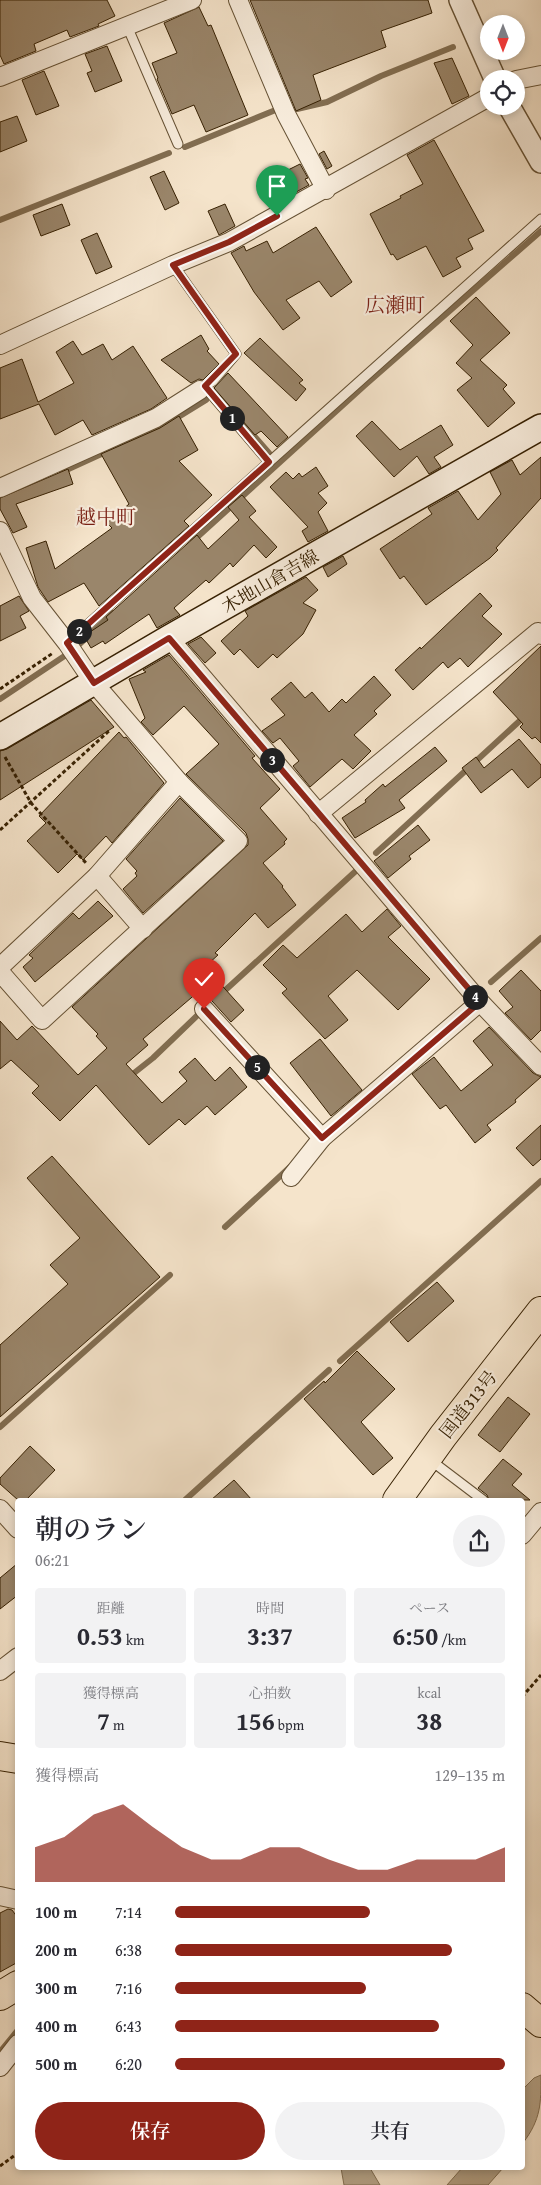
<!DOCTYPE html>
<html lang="ja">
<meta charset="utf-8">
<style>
body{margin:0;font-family:"Gentium Book Plus","Noto Serif JP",serif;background:#f2f2f3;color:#2b2b33;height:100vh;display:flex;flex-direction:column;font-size:19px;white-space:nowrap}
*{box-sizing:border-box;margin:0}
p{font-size:16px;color:#7c7c81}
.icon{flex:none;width:28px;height:28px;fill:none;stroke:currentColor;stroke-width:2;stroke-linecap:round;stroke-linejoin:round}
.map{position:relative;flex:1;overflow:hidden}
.details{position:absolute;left:15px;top:1498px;width:510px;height:672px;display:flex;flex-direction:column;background:#fff;border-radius:5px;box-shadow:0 2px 8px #0003}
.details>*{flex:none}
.needle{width:32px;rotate:180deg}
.fabs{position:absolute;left:480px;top:15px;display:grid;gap:10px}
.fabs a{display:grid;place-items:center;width:45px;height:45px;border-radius:50%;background:#fff;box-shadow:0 2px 8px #0003;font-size:25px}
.pin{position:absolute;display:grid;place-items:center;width:42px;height:42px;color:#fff;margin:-51px -21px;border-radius:50% 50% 50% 0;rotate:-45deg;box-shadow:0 0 5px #0007}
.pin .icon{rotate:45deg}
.km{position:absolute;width:25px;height:25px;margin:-12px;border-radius:50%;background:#222;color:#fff;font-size:14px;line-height:25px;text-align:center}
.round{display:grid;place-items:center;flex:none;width:52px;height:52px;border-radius:26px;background:#f2f2f3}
.summary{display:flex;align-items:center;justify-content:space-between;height:85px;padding:0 20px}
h1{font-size:28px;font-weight:600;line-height:38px}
.figures{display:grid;grid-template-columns:repeat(3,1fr);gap:8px;height:85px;padding:5px 20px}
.figures div{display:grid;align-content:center;border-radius:5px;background:#f2f2f3;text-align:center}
.figures b{font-size:25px;font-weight:600}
.figures small{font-size:14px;font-weight:400}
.figures p{font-size:14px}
.chart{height:140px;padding:10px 20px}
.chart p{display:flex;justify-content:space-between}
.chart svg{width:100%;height:90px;margin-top:5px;fill:#8f2418;opacity:.7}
.button{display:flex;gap:10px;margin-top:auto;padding:10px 20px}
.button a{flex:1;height:58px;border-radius:30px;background:#8f2418;color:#fff;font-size:20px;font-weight:600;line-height:58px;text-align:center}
.button a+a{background:#f2f2f3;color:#2b2b33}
ul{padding:0 20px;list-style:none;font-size:16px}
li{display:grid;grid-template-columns:80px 60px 1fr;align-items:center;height:38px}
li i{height:12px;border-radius:6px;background:#8f2418}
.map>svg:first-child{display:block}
.water{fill:#b4a287;stroke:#826e52}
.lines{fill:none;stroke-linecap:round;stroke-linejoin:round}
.stream{stroke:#826e52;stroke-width:6}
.building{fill:#9a866b;stroke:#372103}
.service-casing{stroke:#665235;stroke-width:11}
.minor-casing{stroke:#665235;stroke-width:20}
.tertiary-casing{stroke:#665235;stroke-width:24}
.secondary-casing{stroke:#372103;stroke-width:28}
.trunk-casing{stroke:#372103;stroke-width:30}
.path{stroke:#372103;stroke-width:3;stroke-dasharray:4 2.5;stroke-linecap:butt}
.service{stroke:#f8eddd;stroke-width:9}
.minor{stroke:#f8eddd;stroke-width:18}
.tertiary{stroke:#f8eddd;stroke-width:21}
.secondary{stroke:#f8eddd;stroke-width:25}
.trunk{stroke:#f5e4cb;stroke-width:28}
.route-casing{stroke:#fff;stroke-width:10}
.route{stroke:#8f2418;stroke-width:6}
.labels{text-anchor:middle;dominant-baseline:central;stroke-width:4.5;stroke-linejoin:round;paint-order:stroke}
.street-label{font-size:18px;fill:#372103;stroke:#f8eddd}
.quarter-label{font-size:20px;fill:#7a1f14;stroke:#f8eddd}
</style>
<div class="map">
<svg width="541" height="2185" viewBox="0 0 541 2185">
<rect width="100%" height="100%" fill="#f5e4cb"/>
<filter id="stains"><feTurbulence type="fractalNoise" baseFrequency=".004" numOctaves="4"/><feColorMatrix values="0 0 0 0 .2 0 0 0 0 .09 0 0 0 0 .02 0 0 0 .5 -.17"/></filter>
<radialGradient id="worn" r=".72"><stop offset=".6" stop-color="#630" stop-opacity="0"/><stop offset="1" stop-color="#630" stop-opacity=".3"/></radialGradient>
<g class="water">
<path d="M541 2075C541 2104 541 2119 523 2143V2089L534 2078Z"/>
<path d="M341 2168H370L380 2185H344Z"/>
<path d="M462 2168H503L488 2185H447Z"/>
</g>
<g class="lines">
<g class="stream">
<path d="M297 109 327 102 381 76 453 47"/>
<path d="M185 147 278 109"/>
<path d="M0 220 169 153"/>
<path d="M215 391 269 453"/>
<path d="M62 472 167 424 206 400"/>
<path d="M193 541 365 385 541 231"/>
<path d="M0 699 72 651 113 613"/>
<path d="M376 853 525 716"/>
<path d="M491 982 541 938"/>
<path d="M220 995 358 869"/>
<path d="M129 1077 153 1058 203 1010"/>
<path d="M225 1227 290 1167"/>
<path d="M340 1361 541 1181"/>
<path d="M0 1427 170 1275"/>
<path d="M185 1500 329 1370"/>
<path d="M0 2052 18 2030"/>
</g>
</g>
<g class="building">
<path d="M0 0H107L115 16 98 24 99 26 70 37 67 30 34 44 36 51 4 64 0 55Z"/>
<path d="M250 0H428L432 13 381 31 386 47 313 75 321 100 296 111Z"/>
<path d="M199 7 208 26 211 25 248 115 206 132 194 105 172 114 157 79 158 78 152 63 177 53 164 23Z"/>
<path d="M107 46 122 81 95 92 87 73 92 71 85 54Z"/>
<path d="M452 58 469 96 452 104 434 63Z"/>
<path d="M44 71 59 106 36 115 22 80Z"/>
<path d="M17 116 27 141 0 152V122Z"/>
<path d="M434 140 484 231 468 239 473 249 456 258 461 267 443 277 426 246 397 260 393 254 391 255 370 214 401 198 400 196 423 184 407 155Z"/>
<path d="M324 151 332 166 327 169 319 154Z"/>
<path d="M300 164 308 178 305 179 309 185 287 197 276 176Z"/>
<path d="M164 171 179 203 165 210 150 177Z"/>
<path d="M62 204 70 225 41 236 33 215Z"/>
<path d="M225 204 235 226 219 235 208 211Z"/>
<path d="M316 227 352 282 331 297 319 281 286 300 300 318 283 330 254 292 231 253 244 246 246 251 267 241 273 253Z"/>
<path d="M97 233 112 267 96 274 81 240Z"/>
<path d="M476 297 510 333 480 360 507 385 503 389 515 403 488 427 457 390 472 378 456 363 473 345 450 321Z"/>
<path d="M201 335 209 349 207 351 219 364 203 380 199 379 191 383 161 360Z"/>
<path d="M260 338 303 380 299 383 306 389 296 401 244 353Z"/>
<path d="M73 341 82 355 103 344 112 360 133 346 167 398 151 409 92 435 83 420 55 435 39 404 0 419V368L22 359 38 402 74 383 56 352Z"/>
<path d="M228 373 288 437 277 447 261 431 255 435 214 388Z"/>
<path d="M179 416 198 450 179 461 212 495 184 521 189 526 99 606 84 583 48 602 38 587 26 548 46 541 55 569 112 528 107 523 129 504 101 454 160 428Z"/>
<path d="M372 421 400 450 441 425 453 445 434 457 441 467 429 474 417 456 394 477 356 436Z"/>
<path d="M541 457V498L496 548 498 550 490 558 426 605 404 576 400 579 380 549 432 514 428 508 458 491 478 520 501 494 490 472 512 460 520 475Z"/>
<path d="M316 467 328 486 318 493 327 503 318 512 328 531 308 542 302 531 308 527 270 487 286 472 293 479 299 473 302 477Z"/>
<path d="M68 469 73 484 16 504 27 527 13 533 0 509V498Z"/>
<path d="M242 495 256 511 249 517 277 547 266 558 254 545 233 567 230 563 209 583 206 580 174 608 180 615 157 628 149 614 105 644 103 641 91 648 84 636 108 620 106 617 197 535 208 549 239 520 228 507Z"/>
<path d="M343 556 347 564 328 577 323 567Z"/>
<path d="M306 577 318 590 303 603 316 610 303 634 277 658 273 654 258 668 240 649 234 655 221 641 248 616 245 611Z"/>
<path d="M480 593 492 606 482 616 502 634 468 667 460 658 448 668 443 662 413 690 395 670 420 647 421 649Z"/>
<path d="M19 596 29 611 20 616 26 628 0 641V606Z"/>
<path d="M201 637 216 653 205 663 188 644Z"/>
<path d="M541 646V743L535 737 532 739 520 727 523 724 493 692Z"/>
<path d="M169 655 255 756 252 758 280 789 260 808 287 839 284 842 285 844 263 863 283 886 282 887 296 905 268 928 255 913 215 953 218 955 208 964 219 976 216 979 244 1010 231 1022 203 991 200 994 198 992 143 1039 148 1045 126 1064 162 1103 187 1081 179 1072 195 1058 215 1081 230 1067 247 1087 215 1115 207 1106 185 1125 179 1119 149 1145 96 1085 60 1121 32 1093 39 1086 11 1060 0 1069V1021L17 1040 32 1026 78 1075 107 1048 96 1036 98 1034 72 1007 248 845V839L246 833 186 774 219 744 184 706 153 735 141 722 145 718 129 679 146 672 143 670Z"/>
<path d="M374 676 391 695 374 711 377 714 354 735 371 751 353 769 342 759 310 787 293 766 299 761 280 738 273 743 262 731 285 715 271 699 291 682 305 698 312 692 329 712 342 699 346 703Z"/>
<path d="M91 700 114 727 0 800V751L7 749Z"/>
<path d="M119 732 124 738 126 737 164 783 112 843 106 836 83 860 77 854 58 873 27 841 46 823 39 816Z"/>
<path d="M519 739 541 765V777L528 788 512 769 481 793 462 768 476 757 484 768Z"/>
<path d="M435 747 447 761 399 800 405 808 355 838 342 818 366 802 365 800 383 784 385 787Z"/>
<path d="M180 798 223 841 143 913 123 889 137 876 135 873 137 871 126 859Z"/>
<path d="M418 825 430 840 409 856 411 859 388 878 374 861Z"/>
<path d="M98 901 113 916 35 982 23 967 33 958 29 955 73 913 79 919Z"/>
<path d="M387 909 401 926 388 937 430 979 398 1010 357 970 328 996 348 1020 325 1039 282 993 287 989 263 965 283 945 297 958 346 914 362 932Z"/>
<path d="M521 970 541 991V1030L531 1040 505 1013 513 1007 499 991Z"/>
<path d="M489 1027 533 1073 541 1077 515 1100 516 1102 487 1125 491 1130 475 1143 446 1105 440 1109 412 1074 434 1057 461 1091 493 1065 473 1041Z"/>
<path d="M320 1039 362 1090 331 1116 290 1063Z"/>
<path d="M541 1125V1159L533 1166 516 1148Z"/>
<path d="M52 1156 160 1277 0 1417V1345L68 1284 50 1265 80 1238 27 1178Z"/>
<path d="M437 1282 454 1301 408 1342 390 1322Z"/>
<path d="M357 1351 395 1389 361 1422 393 1458 373 1475 304 1399 324 1381 325 1383Z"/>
<path d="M508 1397 530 1414 500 1452 478 1435Z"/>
<path d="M30 1446 55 1470 26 1500H18L0 1484V1478Z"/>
<path d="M503 1459 522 1474 512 1485 530 1500H489L487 1495 478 1488Z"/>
<path d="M234 1480 252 1500H211Z"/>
<path d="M18 1563V1595L0 1609V1578Z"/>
<path d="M8 1909 12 1910 18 1918V1962L0 1972V1913Z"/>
</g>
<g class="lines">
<g class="service-casing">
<g id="service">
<path d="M127 26 178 144"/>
<path d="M173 265 236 354 213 381 200 390"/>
<path d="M205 387 269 462"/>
<path d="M67 643 541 219"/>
<path d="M429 1459 483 1500"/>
</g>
</g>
<g class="minor-casing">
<g id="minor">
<path d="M238 0 286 114 326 190"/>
<path d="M0 77 192 0"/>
<path d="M516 80 541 75"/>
<path d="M0 345 173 265 229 242 489 97"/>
<path d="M0 488 156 418 200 390"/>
<path d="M0 531 32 598 67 643 94 683 179 782 238 841 42 1020 0 972"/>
<path d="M169 638 480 1002 541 1066"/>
<path d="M318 814 538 632 541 635"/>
<path d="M97 876 143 929"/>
<path d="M0 967 97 876 179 782"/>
<path d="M204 1009 322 1138"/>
<path d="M291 1177 322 1138 480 1002"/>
<path d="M0 1509 18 1529"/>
<path d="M522 1535 541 1512"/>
<path d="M0 1671 18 1657"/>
<path d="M0 1896 18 1900"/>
<path d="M0 2067 18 2044"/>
</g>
</g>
<g class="tertiary-casing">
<g id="tertiary">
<path d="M460 0 495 79"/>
<path d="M509 106 541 162"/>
</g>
</g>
<g class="secondary-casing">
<path id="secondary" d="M0 737 169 638 541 427"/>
</g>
<g class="trunk-casing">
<g id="trunk">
<path d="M397 1500 443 1436 541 1311"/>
<path d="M0 1756 18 1759"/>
<path d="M0 1996 18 1985"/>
<path d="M522 2007 541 2023"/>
</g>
</g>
<g class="path">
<path d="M0 689 53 653"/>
<path d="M5 757 31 803 86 863"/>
<path d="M0 830 110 730"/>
<path d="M522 1697 541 1675"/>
<path d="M0 2166 18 2153"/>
</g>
<use href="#service" class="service"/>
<use href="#minor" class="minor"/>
<use href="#tertiary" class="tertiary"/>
<use href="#secondary" class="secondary"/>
<use href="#trunk" class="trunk"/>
</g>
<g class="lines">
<g class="route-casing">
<path id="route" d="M204 1009 322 1138 480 1002 169 638 94 683 67 643 269 462 205 386 236 354 173 265 229 242 277 216"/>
</g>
<use href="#route" class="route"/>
</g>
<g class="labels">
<g class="street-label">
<text transform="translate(270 581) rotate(-30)">木地山倉吉線</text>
<text transform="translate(468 1404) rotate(-52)">国道313号</text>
</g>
<g class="quarter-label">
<text x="395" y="304">広瀬町</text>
<text x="106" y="516">越中町</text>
</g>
</g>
<rect width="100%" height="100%" filter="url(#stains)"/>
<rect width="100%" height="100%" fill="url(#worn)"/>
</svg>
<div class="fabs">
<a><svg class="needle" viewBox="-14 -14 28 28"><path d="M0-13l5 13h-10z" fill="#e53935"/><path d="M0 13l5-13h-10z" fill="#7c7c81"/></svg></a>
<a><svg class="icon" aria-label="locate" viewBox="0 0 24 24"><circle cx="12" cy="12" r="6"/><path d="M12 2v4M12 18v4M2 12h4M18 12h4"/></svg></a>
</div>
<div class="pin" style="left:277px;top:216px;background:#1e9e55"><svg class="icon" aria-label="arrive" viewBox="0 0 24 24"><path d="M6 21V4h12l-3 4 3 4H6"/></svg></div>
<div class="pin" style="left:204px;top:1009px;background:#d93025"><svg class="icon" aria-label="check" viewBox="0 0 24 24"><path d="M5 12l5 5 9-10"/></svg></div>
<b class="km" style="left:232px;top:418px">1</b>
<b class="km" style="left:79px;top:631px">2</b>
<b class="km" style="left:272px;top:760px">3</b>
<b class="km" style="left:475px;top:997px">4</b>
<b class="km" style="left:257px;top:1067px">5</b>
<section class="details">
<div class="summary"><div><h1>朝のラン</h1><p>06:21</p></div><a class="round"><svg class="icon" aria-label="share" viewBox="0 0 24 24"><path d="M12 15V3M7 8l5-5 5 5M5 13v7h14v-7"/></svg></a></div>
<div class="figures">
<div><p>距離</p><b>0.53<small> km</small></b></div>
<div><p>時間</p><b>3:37</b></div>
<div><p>ペース</p><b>6:50<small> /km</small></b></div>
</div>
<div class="figures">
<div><p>獲得標高</p><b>7<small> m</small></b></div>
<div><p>心拍数</p><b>156<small> bpm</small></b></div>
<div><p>kcal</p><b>38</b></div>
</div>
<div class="chart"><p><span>獲得標高</span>129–135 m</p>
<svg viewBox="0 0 160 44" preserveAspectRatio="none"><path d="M0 44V27L10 22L20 11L30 6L40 17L50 27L60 33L70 33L80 27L90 27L100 33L110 38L120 38L130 33L140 33L150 33L160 27V44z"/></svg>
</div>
<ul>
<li><b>100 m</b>7:14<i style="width:59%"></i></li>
<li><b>200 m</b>6:38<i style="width:84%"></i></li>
<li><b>300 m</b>7:16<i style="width:58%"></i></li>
<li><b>400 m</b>6:43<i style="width:80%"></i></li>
<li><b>500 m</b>6:20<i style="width:100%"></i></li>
</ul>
<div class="button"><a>保存</a><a>共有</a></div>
</section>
</div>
